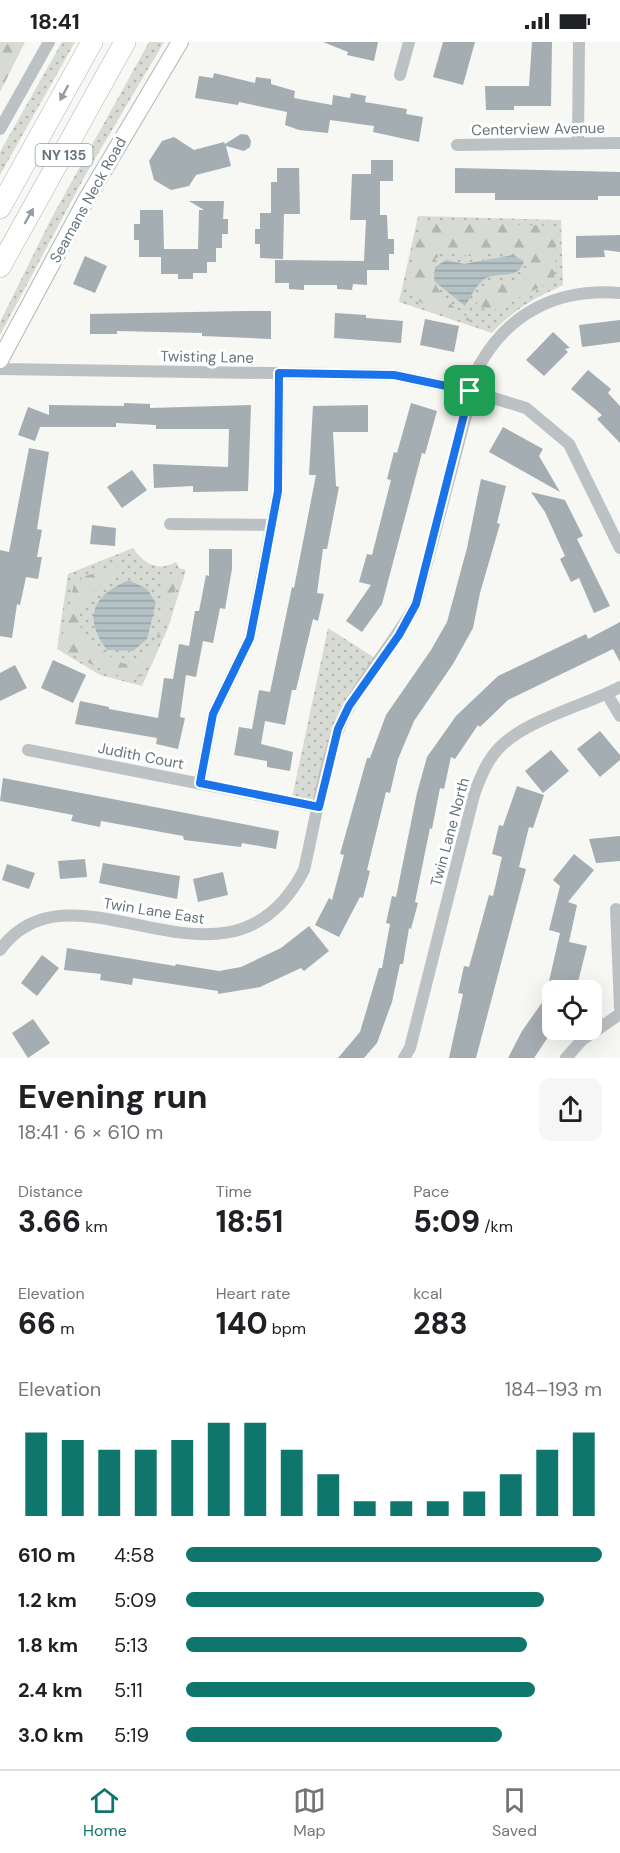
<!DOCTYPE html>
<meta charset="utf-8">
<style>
body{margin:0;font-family:"DM Sans",sans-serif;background:#f6f6f6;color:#202124;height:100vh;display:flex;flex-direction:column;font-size:22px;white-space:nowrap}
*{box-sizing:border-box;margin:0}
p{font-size:20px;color:#757577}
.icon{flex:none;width:33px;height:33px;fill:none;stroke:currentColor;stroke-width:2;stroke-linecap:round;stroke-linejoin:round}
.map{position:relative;height:1016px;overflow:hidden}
.panel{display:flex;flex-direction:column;background:#fff;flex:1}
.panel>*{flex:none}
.tools{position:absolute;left:542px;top:938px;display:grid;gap:12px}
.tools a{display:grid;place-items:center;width:60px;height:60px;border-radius:12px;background:#fff;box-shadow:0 6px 24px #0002;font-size:30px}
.pin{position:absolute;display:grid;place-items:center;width:51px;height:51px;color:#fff;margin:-26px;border-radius:12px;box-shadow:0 3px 9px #0006}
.round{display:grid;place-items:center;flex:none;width:63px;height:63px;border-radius:12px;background:#f6f6f6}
.summary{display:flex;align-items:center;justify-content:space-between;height:102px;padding:0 18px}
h1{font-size:33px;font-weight:800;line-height:45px}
.stats{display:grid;grid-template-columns:repeat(3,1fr);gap:9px;height:102px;padding:6px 18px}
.stats div{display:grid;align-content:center}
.stats b{font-size:30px;font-weight:800}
.stats small{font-size:16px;font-weight:400}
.stats p{font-size:16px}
.chart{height:168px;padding:12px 18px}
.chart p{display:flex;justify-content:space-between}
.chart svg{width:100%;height:108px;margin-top:6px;stroke:#0f766e;stroke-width:6}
ul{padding:0 18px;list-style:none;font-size:20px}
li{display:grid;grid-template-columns:96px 72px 1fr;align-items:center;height:45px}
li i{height:15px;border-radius:8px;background:#0f766e}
.status{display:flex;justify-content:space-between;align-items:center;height:42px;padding:0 30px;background:#fff;direction:ltr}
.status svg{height:16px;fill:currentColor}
.menu{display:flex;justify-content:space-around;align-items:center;height:84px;border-top:2px solid #e0e0e0;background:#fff;font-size:16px;color:#757577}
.menu a{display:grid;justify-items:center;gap:3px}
.menu .on{color:#0f766e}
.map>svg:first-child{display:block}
.green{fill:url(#green-dots)}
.forest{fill:url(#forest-firs)}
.water{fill:url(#water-rules)}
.building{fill:#a4adb1}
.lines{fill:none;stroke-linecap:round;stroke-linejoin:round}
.secondary-casing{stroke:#afb6b9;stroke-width:18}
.highway-casing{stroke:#b0b5b7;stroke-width:22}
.street{stroke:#bcc1c4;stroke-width:12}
.secondary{stroke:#fff;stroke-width:16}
.highway{stroke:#fff;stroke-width:21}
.oneway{fill:#939ea3}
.route-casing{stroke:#fff;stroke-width:12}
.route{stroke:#1a73e8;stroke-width:8}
.labels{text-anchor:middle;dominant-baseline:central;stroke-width:6;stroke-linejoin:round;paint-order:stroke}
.shield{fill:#fff;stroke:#939ea3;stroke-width:1.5}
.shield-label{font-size:14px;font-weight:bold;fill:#65757c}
.street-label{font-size:15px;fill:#65757c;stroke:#fff}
</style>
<div class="status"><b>18:41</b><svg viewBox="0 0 49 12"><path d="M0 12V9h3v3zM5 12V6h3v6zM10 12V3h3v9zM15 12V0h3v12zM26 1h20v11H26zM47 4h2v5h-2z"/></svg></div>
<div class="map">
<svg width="620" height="1016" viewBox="0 0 620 1016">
<defs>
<pattern id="green-dots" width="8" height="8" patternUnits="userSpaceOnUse" patternTransform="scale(1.5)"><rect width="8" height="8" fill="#d7dbd4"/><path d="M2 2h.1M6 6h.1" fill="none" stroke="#b2b6b1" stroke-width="1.8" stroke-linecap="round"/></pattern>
<pattern id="forest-firs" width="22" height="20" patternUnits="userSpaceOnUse" patternTransform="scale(1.5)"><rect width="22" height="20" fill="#d7dbd4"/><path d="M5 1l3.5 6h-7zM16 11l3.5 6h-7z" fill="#b2b6b1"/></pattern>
<pattern id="water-rules" width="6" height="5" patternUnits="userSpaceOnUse" patternTransform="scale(1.5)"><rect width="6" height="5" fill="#b5c2c5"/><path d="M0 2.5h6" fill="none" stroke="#97a2a5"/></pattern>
</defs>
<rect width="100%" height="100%" fill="#f7f7f4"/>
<g class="green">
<path d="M62 0H75L0 133V110Z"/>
<path d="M149 0H164L86 132 0 293V280L51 177Z"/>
<path d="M418 174 561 178 563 243C535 256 513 268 492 291L399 260Z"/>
<path d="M133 506C144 522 158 530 176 520L179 526 186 528 168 586 142 644 100 633 57 607 68 532Z"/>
<path d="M328 586 378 618 348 660 317 762 292 756Z"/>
</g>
<g class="forest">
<path d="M0 0H25L0 50Z"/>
<path d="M426 179 552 184 557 190 554 238 494 268 480 266 475 258 479 248 487 241H510L524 236 529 226 525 216 512 207 476 215 442 210 431 222C434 254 450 261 473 280 447 274 421 268 407 245L420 184Z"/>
<path d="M124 522C112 538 87 548 81 568 79 575 81 585 81 592L99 608 124 622C130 620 140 617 145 613 164 599 164 557 162 536L173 531H180C172 557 158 623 136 637L109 631 63 608 61 601 74 542 86 534Z"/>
</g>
<g class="water">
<path d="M513 213 524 219C519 238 499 230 486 236 476 242 471 255 465 264L434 239 435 225 446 218 464 222Z"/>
<path d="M129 538 147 547 156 561 147 597 133 609 107 608C82 575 93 553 129 538Z"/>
</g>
<g class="building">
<path d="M323 0H378L374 19 347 13 348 10Z"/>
<path d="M443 0H475L463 43 433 35Z"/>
<path d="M532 0H552L551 64H514V68H486L485 44H529Z"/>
<path d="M214 31 255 41 256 35 271 37V42L295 49 294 56 332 63 333 53 350 56 351 51 366 54 365 60 407 67 406 72 423 75 419 100 373 90 374 84 330 78 328 91 299 88 285 83 287 70 239 60 238 63 195 56 199 34 213 36Z"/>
<path d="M241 92 248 93 251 99 250 105 244 109 226 104 231 124 196 133 189 144 171 148 154 138 149 119 162 99 174 95 194 108 224 100 225 102Z"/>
<path d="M371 118H393V139H380V173H387L388 197H394V212H389V228H367V243L353 242 352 248 337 247V243H304V248L289 247V241H275V218L364 219 366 178H350L352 132H371Z"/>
<path d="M277 126H299L300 172H284L283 217 260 216V202H255V187H260V171H271V140H277Z"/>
<path d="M455 126 620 130V154H598V158H495V151H455Z"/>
<path d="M189 159H224L223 177H228V192H222V206H216V220H207V231H193V237H178V232H161V215H139V198H134V182H140V168H163L164 207H198L199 168H204Z"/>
<path d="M620 193V210L604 208 605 215 576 216V194Z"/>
<path d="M85 214 107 224 95 251 73 242Z"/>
<path d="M245 269H271V297L202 294V291L117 289V292H90V272Z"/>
<path d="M335 271 366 273V276L403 279 401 301 334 296Z"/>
<path d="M425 277 459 284 454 310 420 303Z"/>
<path d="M620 278V300L582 305 579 283Z"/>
<path d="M553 290 570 306 565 307 568 310 544 334 526 318Z"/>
<path d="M588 328 611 347 608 351 620 364V401L597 377 602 373 571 347Z"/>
<path d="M124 361 150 362V366L251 363 248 449 193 450V444L154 446 153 422 228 425 229 387H156V383L116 381V385H40L35 399 18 393 28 365 49 373V363L124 364Z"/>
<path d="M411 361 437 369 425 412 422 411 382 562 362 590 346 579 371 543 359 540 367 512 372 513 391 438 387 437 394 410 397 411Z"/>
<path d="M368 363V390H333L336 444 339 445 327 507H323L317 551 324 552 318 579 313 577 296 648H292L285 683 265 679 261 702 293 710 290 729 267 725V719L234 713 239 685 252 687 259 648 270 650 292 545 294 546 316 433H309L313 364Z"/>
<path d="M503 385 543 407 539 414 560 450 489 410Z"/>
<path d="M29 406 49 410 37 487 42 488 37 515H42L38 537 26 535 20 563 17 562 12 596 0 594V508L9 510Z"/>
<path d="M132 428 147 448 122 466 107 445Z"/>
<path d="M481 437 506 444 497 481 500 482 480 551 473 586 453 622 414 679 398 717 390 751 386 750 367 828 370 829 363 856 360 855 339 895 315 883 329 856 332 858 344 813 340 812 367 716H370L386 673 431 608 447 580 467 506Z"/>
<path d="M531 450 565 458 583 494 577 497 610 564 594 571 579 536 571 540 560 517 565 514 545 470Z"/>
<path d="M92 483 116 486 115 504 90 502Z"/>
<path d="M209 507H232V527L225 567 220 566 213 601 203 599 196 635 186 633 180 675 185 676 178 707 156 702 157 696 75 682 80 659 109 665V667L158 676 164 636 173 637 179 602 189 604 195 569H199L206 533 209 534Z"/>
<path d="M620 580V620L613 607 508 658 480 685 478 683 455 717 451 715 444 747 440 746 432 787 430 786 415 860 418 861 411 887 409 886 403 922H400L392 960 377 1001 364 1016H338L360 990 379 926H382L390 882 386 881 392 854 396 855 417 751 427 715 456 674 498 634 586 592 588 597Z"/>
<path d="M53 618 86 633 73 661 41 646Z"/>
<path d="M15 623 27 646 0 659V631Z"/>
<path d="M600 689 620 713V718L600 735 577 707Z"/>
<path d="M551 708 569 729 543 751 525 729Z"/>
<path d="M3 736 279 789 276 807 242 801 241 805 184 798 183 794 101 779 100 785 71 779 73 773 0 759Z"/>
<path d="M517 744 544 753 533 786 529 785 519 825 526 827 476 1016H449L463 952 458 951 464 924 469 925 489 853 493 854 502 815 492 812 499 783 503 784Z"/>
<path d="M620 794V819L596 821 589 797Z"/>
<path d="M574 812 594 828 568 860 577 863 569 900 587 904 576 948H552V989L534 1016H508L522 989 551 948H547L560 891 549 888 560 844 553 838Z"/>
<path d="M85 817 87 835 60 837 58 819Z"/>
<path d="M103 821 180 834 177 857 99 841Z"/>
<path d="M7 822 35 831 29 847 2 838Z"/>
<path d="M223 830 228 853 198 860 193 837Z"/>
<path d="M309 884 329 909 304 929 301 926 260 945 218 952V949L133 936 132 943 100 938 101 932 64 928 67 906 175 924 176 922 219 929 241 925 281 906Z"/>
<path d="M42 913 59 926 37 954 21 941Z"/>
<path d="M33 977 50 1001 28 1016 12 991Z"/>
</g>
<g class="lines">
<g class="secondary-casing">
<path id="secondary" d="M0 318 86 158 180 0"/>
</g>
<g class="highway-casing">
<g id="highway">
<path d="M0 166 92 0"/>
<path d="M0 225 125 0"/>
</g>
</g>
<g class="street">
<path d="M400 33 409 0"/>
<path d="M0 87 49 0"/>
<path d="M578 100 579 0"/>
<path d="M457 103 620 101"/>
<path d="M0 327 394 333 470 349 526 366 569 402 620 506"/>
<path d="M170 482 272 483"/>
<path d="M607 652 620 674"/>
<path d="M28 708 319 765"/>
<path d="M200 741 213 672 250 596 278 449 279 331"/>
<path d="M616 867 620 966"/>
<path d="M0 908C74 806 227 977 304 828 315 782 326 705 349 665 368 629 396 598 416 562L479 324C509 270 558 246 620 251"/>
<path d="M404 1016 410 1006 474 753C480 736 487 718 500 705 528 677 584 664 620 645"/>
<path d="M566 1016 582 998 620 972"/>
</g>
<use href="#secondary" class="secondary"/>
<use href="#highway" class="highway"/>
</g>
<defs><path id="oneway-solid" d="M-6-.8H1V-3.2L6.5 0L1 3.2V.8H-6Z" transform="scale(1.5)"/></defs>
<g class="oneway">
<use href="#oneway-solid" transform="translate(64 51) rotate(118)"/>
<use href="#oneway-solid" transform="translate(29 174) rotate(-60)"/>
</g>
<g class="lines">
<g class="route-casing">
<path id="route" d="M279 331 394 333 470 349 416 562 399 593 349 664 338 687 319 765 200 741 213 672 250 596 261 540 278 449Z"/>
</g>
<use href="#route" class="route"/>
</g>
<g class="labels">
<rect class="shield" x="35.5" y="102" width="57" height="22" rx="4.5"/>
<g class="shield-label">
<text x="64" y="113">NY 135</text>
</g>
<g class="street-label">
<text transform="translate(538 87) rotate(-1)">Centerview Avenue</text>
<text transform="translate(88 158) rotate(-61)">Seamans Neck Road</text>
<text transform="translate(207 315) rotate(1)">Twisting Lane</text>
<text transform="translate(141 714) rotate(11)">Judith Court</text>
<text transform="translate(450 790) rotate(-75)">Twin Lane North</text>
<text transform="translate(154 869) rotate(9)">Twin Lane East</text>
</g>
</g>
</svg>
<div class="tools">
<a><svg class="icon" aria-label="locate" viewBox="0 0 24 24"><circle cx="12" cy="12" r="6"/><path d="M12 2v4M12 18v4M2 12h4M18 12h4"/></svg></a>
</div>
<div class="pin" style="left:470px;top:349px;background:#1e9e55"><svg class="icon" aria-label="arrive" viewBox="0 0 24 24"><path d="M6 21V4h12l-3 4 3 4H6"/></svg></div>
</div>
<section class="panel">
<div class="summary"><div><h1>Evening run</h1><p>18:41 · 6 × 610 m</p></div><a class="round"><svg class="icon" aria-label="share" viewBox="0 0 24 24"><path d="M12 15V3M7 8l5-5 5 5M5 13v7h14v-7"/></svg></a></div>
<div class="stats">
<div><p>Distance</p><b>3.66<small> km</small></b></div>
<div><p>Time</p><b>18:51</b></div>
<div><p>Pace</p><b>5:09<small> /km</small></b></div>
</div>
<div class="stats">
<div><p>Elevation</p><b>66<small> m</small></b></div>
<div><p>Heart rate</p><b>140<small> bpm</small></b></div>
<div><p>kcal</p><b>283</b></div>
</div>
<div class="chart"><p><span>Elevation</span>184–193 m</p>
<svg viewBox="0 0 160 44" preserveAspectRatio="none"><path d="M5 44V10M15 44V13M25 44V17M35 44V17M45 44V13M55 44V6M65 44V6M75 44V17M85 44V27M95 44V38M105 44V38M115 44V38M125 44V34M135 44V27M145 44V17M155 44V10"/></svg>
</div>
<ul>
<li><b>610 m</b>4:58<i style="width:100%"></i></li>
<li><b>1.2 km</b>5:09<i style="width:86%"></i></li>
<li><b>1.8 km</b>5:13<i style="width:82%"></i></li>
<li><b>2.4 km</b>5:11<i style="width:84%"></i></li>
<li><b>3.0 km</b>5:19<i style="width:76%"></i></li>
</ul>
</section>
<nav class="menu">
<a class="on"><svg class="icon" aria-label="home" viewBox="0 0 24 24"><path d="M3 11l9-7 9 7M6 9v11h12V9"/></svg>Home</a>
<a><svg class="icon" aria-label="map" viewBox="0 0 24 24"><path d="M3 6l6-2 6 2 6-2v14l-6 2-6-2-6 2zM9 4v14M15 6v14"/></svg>Map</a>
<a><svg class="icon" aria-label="saved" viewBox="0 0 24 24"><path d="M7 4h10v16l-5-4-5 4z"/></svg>Saved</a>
</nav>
